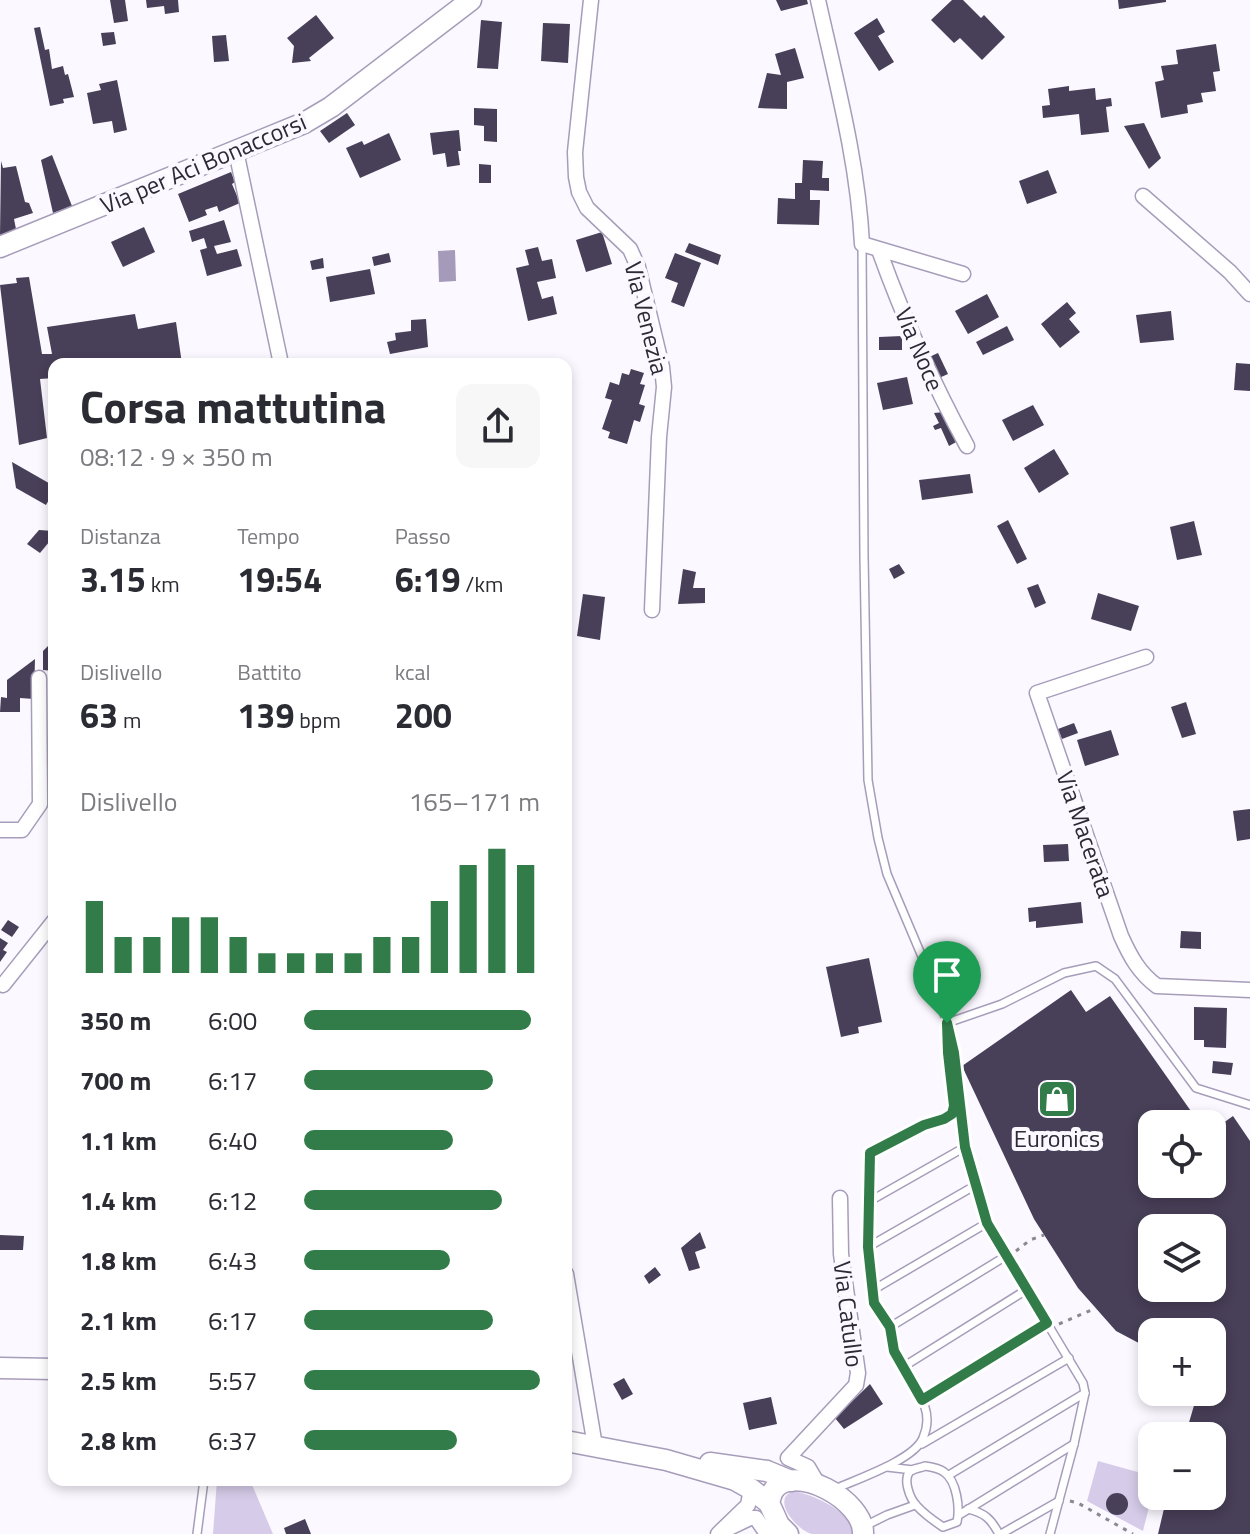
<!DOCTYPE html>
<html lang="it">
<meta charset="utf-8">
<style>
body{margin:0;font-family:"Titillium Web",sans-serif;background:#f7f7f7;color:#2b2b33;height:100vh;display:flex;flex-direction:column;font-size:30px;white-space:nowrap}
*{box-sizing:border-box;margin:0}
p{font-size:26px;color:#7c7c81}
.icon{flex:none;width:44px;height:44px;fill:none;stroke:currentColor;stroke-width:2;stroke-linecap:round;stroke-linejoin:round}
.map{position:relative;flex:1;overflow:hidden}
.drawer{position:absolute;left:48px;top:358px;width:524px;height:1128px;display:flex;flex-direction:column;background:#fff;border-radius:16px;box-shadow:0 4px 12px #0003}
.drawer>*{flex:none}
.fabs{position:absolute;left:1138px;top:1110px;display:grid;gap:16px}
.fabs a{display:grid;place-items:center;width:88px;height:88px;border-radius:16px;background:#fff;box-shadow:0 4px 12px #0003;font-size:40px}
.pin{position:absolute;display:grid;place-items:center;width:68px;height:68px;color:#fff;margin:-82px -34px;border-radius:50% 50% 50% 0;rotate:-45deg;box-shadow:0 0 8px #0007}
.pin .icon{rotate:45deg}
.round{display:grid;place-items:center;flex:none;width:84px;height:84px;border-radius:16px;background:#f7f7f7}
.head{display:flex;align-items:center;justify-content:space-between;height:136px;padding:0 32px}
h1{font-size:44px;font-weight:700;line-height:60px}
.metrics{display:grid;grid-template-columns:repeat(3,1fr);gap:12px;height:136px;padding:8px 32px}
.metrics div{display:grid;align-content:center}
.metrics b{font-size:34px;font-weight:700}
.metrics small{font-size:22px;font-weight:400}
.metrics p{font-size:22px}
.chart{height:224px;padding:16px 32px}
.chart p{display:flex;justify-content:space-between}
.chart svg{width:100%;height:144px;margin-top:8px;stroke:#327c4a;stroke-width:6}
ul{padding:0 32px;list-style:none;font-size:26px}
li{display:grid;grid-template-columns:128px 96px 1fr;align-items:center;height:60px}
li i{height:20px;border-radius:10px;background:#327c4a}
.map>svg:first-child{display:block}
.green{fill:#d6cce9}
.water{fill:#a59ab9}
.building{fill:#483f58;fill-rule:evenodd}
.lines{fill:none;stroke-linecap:round;stroke-linejoin:round}
.lane-casing{stroke:#a79dba;stroke-width:10}
.street-casing{stroke:#a79dba;stroke-width:17}
.secondary-casing{stroke:#a79dba;stroke-width:23}
.path{stroke:#8b8891;stroke-width:3;stroke-dasharray:4 6;stroke-linecap:butt}
.lane{stroke:#fff;stroke-width:7}
.street{stroke:#fff;stroke-width:14}
.secondary{stroke:#fff;stroke-width:20}
.route-casing{stroke:#fff;stroke-width:16}
.route{stroke:#327c4a;stroke-width:10}
.labels{text-anchor:middle;dominant-baseline:central;stroke-width:8;stroke-linejoin:round;paint-order:stroke}
.street-label{font-size:24px;fill:#2d2935;stroke:#fbf8ff}
.poi-label{font-size:24px;fill:#2d2935;stroke:#fbf8ff}
</style>
<div class="map">
<svg width="1250" height="1534" viewBox="0 0 1250 1534">
<rect width="100%" height="100%" fill="#fbf8ff"/>
<g class="green">
<path d="M1098 1461 1152 1476V1495L1143 1531 1087 1501Z"/>
<path d="M217 1480H250L273 1534H213Z"/>
<path d="M793 1491C812 1494 854 1512 852 1534 840 1534 824 1534 812 1534 798 1531 770 1500 793 1491Z"/>
</g>
<path class="water" d="M455 250 456 281 439 282 438 251Z"/>
<g class="building">
<path d="M110 0H125L128 21 114 23Z"/>
<path d="M146 0H178L179 12 165 14 164 6 147 8Z"/>
<path d="M776 0H807L808 4 781 11Z"/>
<path d="M952 0H963L981 18 984 15 1005 37 982 60 960 38 954 43 931 20Z"/>
<path d="M1118 0H1166V2L1119 9Z"/>
<path d="M316 15 334 38 309 58 311 61 292 63 294 46 287 38Z"/>
<path d="M877 18 885 32 878 36 894 62 879 71 854 33Z"/>
<path d="M481 20 502 22 498 69 477 68Z"/>
<path d="M543 23 570 24 568 63 541 61Z"/>
<path d="M40 27 45 50 49 49 52 69 63 66 65 75 68 74 74 97 63 99 64 103 50 106 34 28Z"/>
<path d="M114 32 116 44 103 46 101 33Z"/>
<path d="M226 35 229 61 214 62 212 36Z"/>
<path d="M1216 44 1220 71 1213 72 1216 91 1201 93 1203 102 1187 105 1188 113 1161 118 1155 82 1164 80 1161 66 1178 64 1176 50Z"/>
<path d="M795 48 804 78 787 82V109L758 108 767 73 781 75 775 54Z"/>
<path d="M117 80 127 130 114 133 112 121 93 124 87 93 101 90 99 84Z"/>
<path d="M1069 86V91L1095 88 1096 100 1111 98 1112 106 1106 107 1109 132 1081 135 1079 114 1043 118 1042 106 1050 105 1048 89Z"/>
<path d="M474 108 497 109V142L484 141V126L474 125Z"/>
<path d="M347 113 355 125 329 143 320 131Z"/>
<path d="M1144 123 1161 158 1149 169 1124 126Z"/>
<path d="M459 130 461 151H458L460 165 447 167 445 153 433 155 430 133Z"/>
<path d="M389 133 401 160 360 178 346 148 362 141 364 145Z"/>
<path d="M52 155 72 206 53 213 41 160Z"/>
<path d="M803 160 823 161 822 178H829V191L810 190V200H820L819 225 777 224 778 198 795 199V183H802Z"/>
<path d="M1 161 3 168 16 166 25 202 29 203 33 213 14 219 16 229 0 235Z"/>
<path d="M479 164 491 165V183H479Z"/>
<path d="M1048 170 1057 193 1027 204 1019 181Z"/>
<path d="M231 172 235 182 232 184 240 203 219 212 217 206 205 210 207 215 189 222 178 194Z"/>
<path d="M224 220 231 242 214 246 217 254 237 249 242 266 207 276 200 250 207 248 204 238 192 242 189 231Z"/>
<path d="M144 227 155 252 123 267 111 242Z"/>
<path d="M602 232 612 264 586 272 576 240Z"/>
<path d="M689 243 721 255 718 265 685 252Z"/>
<path d="M538 247 542 261 552 259 556 278 537 282 542 299 553 296 557 314 528 321 516 268 529 265 525 250Z"/>
<path d="M389 253 391 262 374 266 372 257Z"/>
<path d="M675 253 701 263 684 307 671 302 678 283 665 278Z"/>
<path d="M323 258 324 268 312 270 310 261Z"/>
<path d="M370 269 375 294 330 302 326 277Z"/>
<path d="M29 277 42 354H52L47 327 135 314 138 329 176 322 182 364H54V378L40 379 47 438 19 445 0 285 17 283 16 278Z"/>
<path d="M987 294 999 317 968 334 955 311Z"/>
<path d="M1067 302 1076 313 1069 319 1080 332 1060 348 1041 324Z"/>
<path d="M1171 311 1174 340 1140 343 1136 315Z"/>
<path d="M426 319 428 347 390 354 387 342 396 340 395 333 411 331V320Z"/>
<path d="M1007 326 1014 340 983 355 976 342Z"/>
<path d="M902 336V350H879V337Z"/>
<path d="M938 353 948 374 939 378 929 357Z"/>
<path d="M1236 363 1250 364V391L1234 390Z"/>
<path d="M631 369 644 373 640 384 645 385 639 404 645 406 640 422 634 420 627 444 608 438 610 432 602 429 612 400 605 398 610 382 619 385 622 373 629 375Z"/>
<path d="M907 377 913 404 883 410 877 383Z"/>
<path d="M1033 405 1044 425 1013 441 1002 420Z"/>
<path d="M944 412 958 441 949 446 941 428 935 430 933 426 939 423 934 413Z"/>
<path d="M1054 449 1069 474 1039 493 1024 468Z"/>
<path d="M12 462 54 486V491L46 505 16 488Z"/>
<path d="M970 474 973 493 922 500 919 480Z"/>
<path d="M1008 520 1027 559 1017 564 997 526Z"/>
<path d="M1194 521 1202 555 1177 560 1170 527Z"/>
<path d="M39 530 54 531V536L40 553 27 544Z"/>
<path d="M899 564 905 573 894 579 889 569Z"/>
<path d="M683 569 696 572 693 588H705V603L678 604Z"/>
<path d="M1038 584 1046 603 1035 608 1027 588Z"/>
<path d="M1098 593 1139 606 1131 631 1091 619Z"/>
<path d="M583 594 605 597 600 640 577 636Z"/>
<path d="M54 640V671L43 670V651Z"/>
<path d="M35 659 34 699 20 698V712H0L1 697 7 698V680Z"/>
<path d="M1186 702 1196 734 1182 738 1171 707Z"/>
<path d="M1074 723 1078 733 1062 739 1058 729Z"/>
<path d="M1111 730 1119 755 1085 766 1077 740Z"/>
<rect x="47" y="742" width="7" height="26"/>
<path d="M1250 809V839L1237 841 1233 811Z"/>
<path d="M1068 844 1069 861 1044 862 1043 845Z"/>
<path d="M1081 902 1083 923 1036 928V921L1029 922 1028 908Z"/>
<path d="M8 920 19 927 12 937 1 930Z"/>
<path d="M1181 931 1201 932V949L1180 948Z"/>
<path d="M0 938 8 943 3 950 7 952 0 962Z"/>
<path d="M869 958 882 1022 858 1027 859 1033 841 1037 826 967Z"/>
<path d="M1071 990 1086 1012 1110 996 1200 1124H1152V1184H1212V1131L1233 1116 1250 1141V1534H1158L1167 1496H1212V1436H1185L1198 1392H1212V1332H1152V1350L1116 1331 1078 1288 1034 1219 962 1066ZM1152 1228H1212V1288H1152Z"/>
<path d="M1194 1007 1227 1008 1226 1048 1204 1047V1040H1194Z"/>
<path d="M1213 1061 1233 1063 1231 1075 1212 1073Z"/>
<path d="M700 1232 706 1248 695 1252 700 1268 689 1271 681 1248Z"/>
<path d="M0 1235 24 1236 23 1250H0Z"/>
<path d="M655 1267 661 1275 649 1284 644 1276Z"/>
<path d="M624 1378 633 1394 622 1400 613 1384Z"/>
<path d="M870 1384 883 1404 844 1429 835 1418Z"/>
<path d="M771 1397 777 1424 749 1430 743 1403Z"/>
<path d="M102 1480H140V1483L103 1485Z"/>
<circle cx="1117" cy="1504" r="11"/>
<path d="M305 1519 311 1534H286L284 1528Z"/>
</g>
<g class="lines">
<g class="lane-casing">
<g id="lane">
<path d="M862 246 864 556 868 780 878 838 887 874 937 992 947 1023 954 1053 965 1147 987 1223 1083 1383 1085 1393 1074 1444 1050 1534"/>
<path d="M947 1023 1002 1004 1064 973 1096 966 1115 979 1196 1088 1250 1105"/>
<path d="M870 1201 965 1147"/>
<path d="M868 1247 976 1185"/>
<path d="M873 1290 987 1223"/>
<path d="M890 1327 1006 1256"/>
<path d="M903 1367 1026 1290"/>
<path d="M922 1400 1047 1323"/>
<path d="M922 1444 1069 1358"/>
<path d="M925 1466C932 1467 939 1468 944 1472 957 1481 960 1508 957 1522L943 1527C934 1521 924 1514 917 1506 910 1499 901 1477 912 1470 916 1468 921 1468 925 1466Z"/>
<path d="M887 1467 913 1470"/>
<path d="M949 1475 1085 1393"/>
<path d="M835 1489C857 1479 914 1460 923 1438 939 1402 903 1380 893 1350 891 1342 892 1333 889 1326 885 1316 876 1309 874 1299 864 1252 870 1201 870 1153L924 1125 944 1119 952 1114 954 1106 948 1041"/>
<path d="M968 1509C985 1513 991 1519 999 1534"/>
<path d="M959 1515 1074 1444"/>
<path d="M865 1526 887 1515 915 1505"/>
<path d="M197 1534 204 1480"/>
<path d="M1001 1534 1059 1501"/>
</g>
</g>
<g class="street-casing">
<g id="street">
<path d="M591 0 575 152 576 177 579 192 587 208 630 249 638 267 662 367 664 387 659 437 652 610"/>
<path d="M818 0C836 81 858 162 862 244L963 274"/>
<path d="M236 151 281 364"/>
<path d="M1143 196 1230 272 1250 294"/>
<path d="M879 250C903 317 933 383 967 446"/>
<path d="M1146 657 1037 693 1121 936C1130 956 1139 973 1157 986L1250 990"/>
<path d="M0 830H22L40 804 39 678"/>
<path d="M3 985 54 921"/>
<path d="M566 1274 595 1446"/>
<path d="M818 1484 808 1467 788 1458 856 1385 858 1373 841 1254 840 1198"/>
<path d="M729 1528 750 1518H756L767 1534"/>
<path d="M718 1534 748 1505 751 1489"/>
</g>
</g>
<g class="secondary-casing">
<g id="secondary">
<path d="M0 247 304 123 331 107 471 0"/>
<path d="M0 1368 54 1369"/>
<path d="M566 1441 666 1460 735 1480 751 1489 769 1503"/>
<path d="M710 1463 767 1471 791 1481"/>
<path d="M788 1534 779 1525 769 1503C770 1499 771 1495 773 1491 792 1461 865 1500 863 1534"/>
</g>
</g>
<g class="path">
<path d="M1016 1251 1030 1240 1044 1235"/>
<path d="M1059 1324 1096 1308"/>
<path d="M1070 1501 1078 1503 1133 1534"/>
</g>
<use href="#lane" class="lane"/>
<use href="#street" class="street"/>
<use href="#secondary" class="secondary"/>
</g>
<g class="lines">
<g class="route-casing">
<path id="route" d="M947 1023 954 1053 965 1147 987 1223 1047 1323 922 1400 894 1351 890 1327 874 1303 868 1247 870 1153 924 1125 944 1119 952 1114 954 1106 948 1053Z"/>
</g>
<use href="#route" class="route"/>
</g>
<defs>
<g id="shop-square" transform="scale(2)"><rect x="-9" y="-9" width="18" height="18" rx="4" fill="#327c4a" stroke="#fbf8ff"/><path d="M-5-2.5h2.3a2.7 3.5 0 0 1 5.4 0H5L5.5 6h-11ZM-1.5-2.5h3a1.5 2.3 0 0 0-3 0Z" fill="#fff"/></g>
</defs>
<g fill-rule="evenodd">
<use href="#shop-square" x="1057" y="1099"/>
</g>
<g class="labels">
<g class="street-label">
<text transform="translate(203 163) rotate(-23)">Via per Aci Bonaccorsi</text>
<text transform="translate(647 318) rotate(76)">Via Venezia</text>
<text transform="translate(920 349) rotate(67)">Via Noce</text>
<text transform="translate(1086 834) rotate(71)">Via Macerata</text>
<text transform="translate(849 1314) rotate(83)">Via Catullo</text>
</g>
<g class="poi-label">
<text x="1057" y="1138">Euronics</text>
</g>
</g>
</svg>
<div class="fabs">
<a><svg class="icon" aria-label="locate" viewBox="0 0 24 24"><circle cx="12" cy="12" r="6"/><path d="M12 2v4M12 18v4M2 12h4M18 12h4"/></svg></a>
<a><svg class="icon" aria-label="layers" viewBox="0 0 24 24"><path d="M12 4l9 5-9 5-9-5zM3 14l9 5 9-5"/></svg></a>
<a>+</a>
<a>−</a>
</div>
<div class="pin" style="left:947px;top:1023px;background:#1e9e55"><svg class="icon" aria-label="arrive" viewBox="0 0 24 24"><path d="M6 21V4h12l-3 4 3 4H6"/></svg></div>
<section class="drawer">
<div class="head"><div><h1>Corsa mattutina</h1><p>08:12 · 9 × 350 m</p></div><a class="round"><svg class="icon" aria-label="share" viewBox="0 0 24 24"><path d="M12 15V3M7 8l5-5 5 5M5 13v7h14v-7"/></svg></a></div>
<div class="metrics">
<div><p>Distanza</p><b>3.15<small> km</small></b></div>
<div><p>Tempo</p><b>19:54</b></div>
<div><p>Passo</p><b>6:19<small> /km</small></b></div>
</div>
<div class="metrics">
<div><p>Dislivello</p><b>63<small> m</small></b></div>
<div><p>Battito</p><b>139<small> bpm</small></b></div>
<div><p>kcal</p><b>200</b></div>
</div>
<div class="chart"><p><span>Dislivello</span>165–171 m</p>
<svg viewBox="0 0 160 44" preserveAspectRatio="none"><path d="M5 44V22M15 44V33M25 44V33M35 44V27M45 44V27M55 44V33M65 44V38M75 44V38M85 44V38M95 44V38M105 44V33M115 44V33M125 44V22M135 44V11M145 44V6M155 44V11"/></svg>
</div>
<ul>
<li><b>350 m</b>6:00<i style="width:96%"></i></li>
<li><b>700 m</b>6:17<i style="width:80%"></i></li>
<li><b>1.1 km</b>6:40<i style="width:63%"></i></li>
<li><b>1.4 km</b>6:12<i style="width:84%"></i></li>
<li><b>1.8 km</b>6:43<i style="width:62%"></i></li>
<li><b>2.1 km</b>6:17<i style="width:80%"></i></li>
<li><b>2.5 km</b>5:57<i style="width:100%"></i></li>
<li><b>2.8 km</b>6:37<i style="width:65%"></i></li>
</ul>
</section>
</div>
